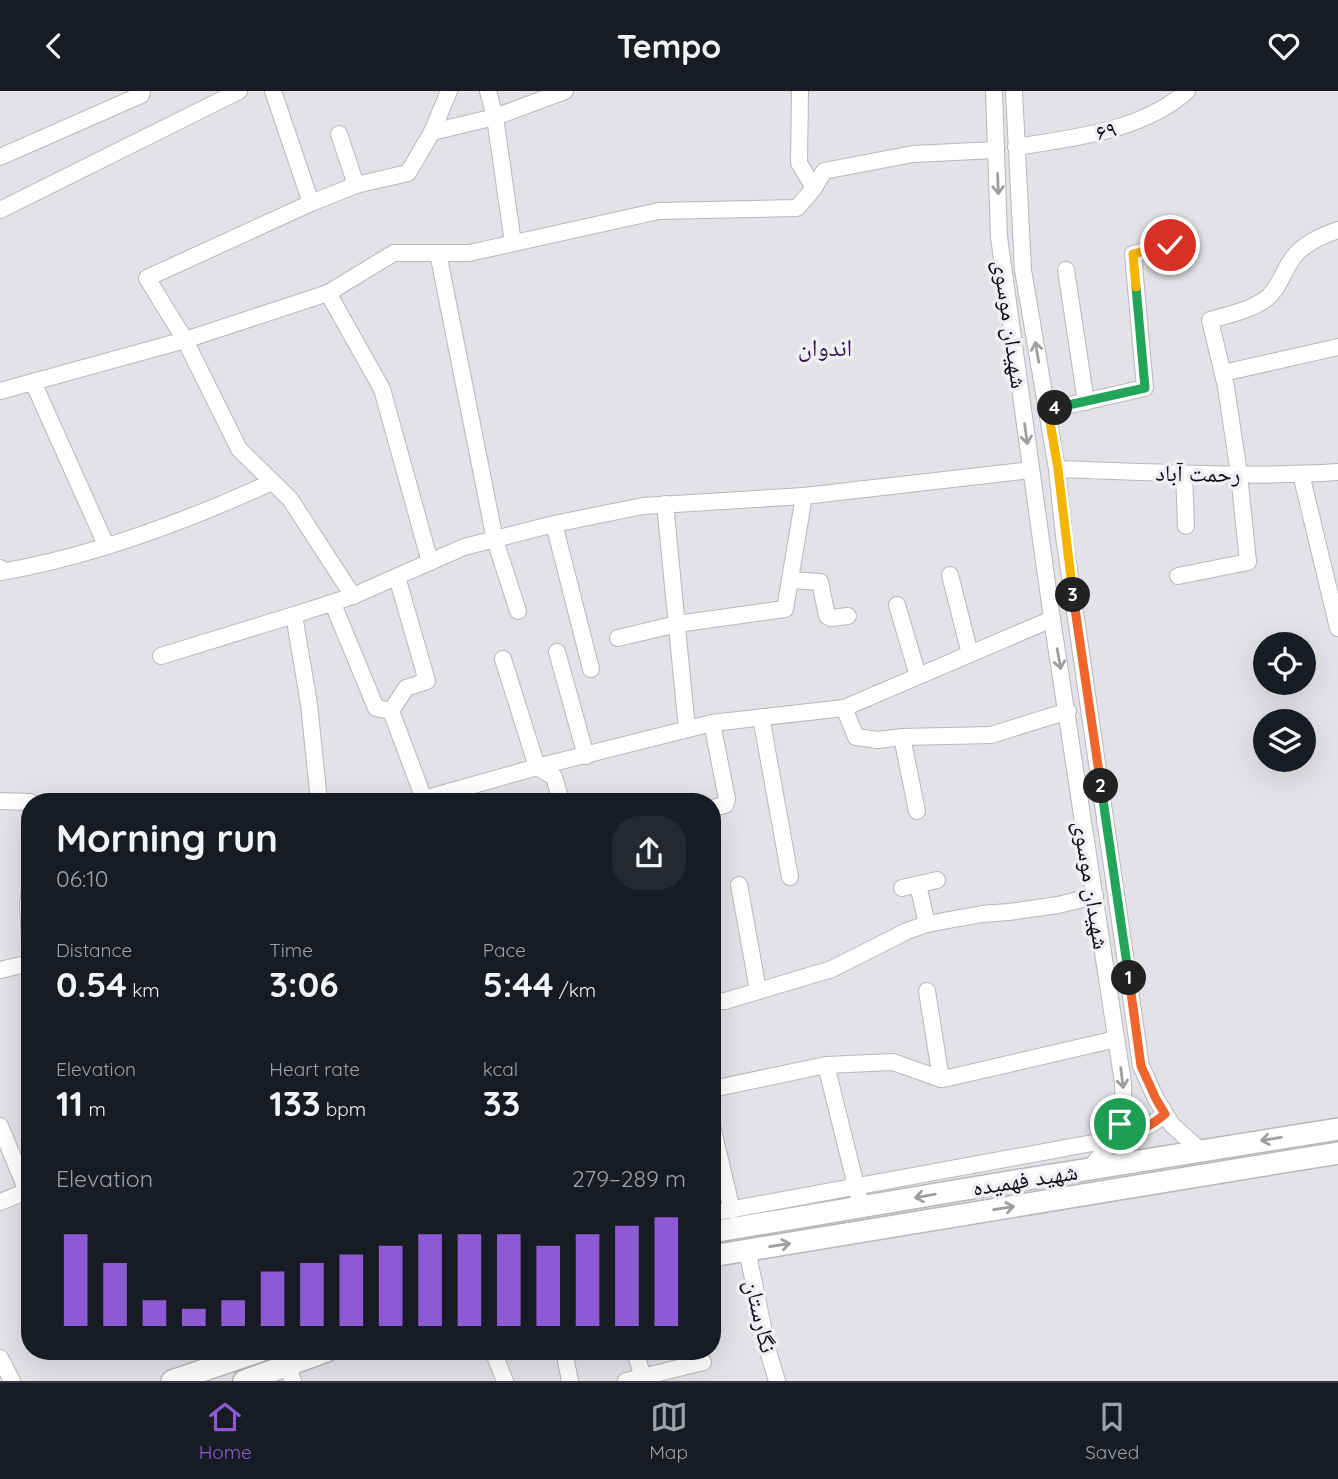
<!DOCTYPE html>
<meta charset="utf-8">
<style>
body{margin:0;font-family:Quicksand,"Noto Naskh Arabic",sans-serif;background:#242831;color:#f1f3f6;height:100vh;display:flex;flex-direction:column;font-size:26px;white-space:nowrap}
*{box-sizing:border-box;margin:0}
p{font-size:23px;color:#9ea1a6}
.icon{flex:none;width:38px;height:38px;fill:none;stroke:currentColor;stroke-width:2;stroke-linecap:round;stroke-linejoin:round}
.map{position:relative;flex:1;overflow:hidden}
.details{position:absolute;left:21px;top:702px;width:700px;height:567px;display:flex;flex-direction:column;background:#171b24;border-radius:28px;box-shadow:0 7px 28px #0002}
.details>*{flex:none}
.tools{position:absolute;left:1253px;top:541px;display:grid;gap:14px}
.tools a{display:grid;place-items:center;width:63px;height:63px;border-radius:50%;background:#171b24;box-shadow:0 7px 28px #0002;font-size:35px}
.pin{position:absolute;display:grid;place-items:center;width:60px;height:60px;color:#fff;margin:-30px;border:4px solid #fff;border-radius:50%;box-shadow:0 2px 7px #0007}
.km{position:absolute;width:35px;height:35px;margin:-18px;border-radius:50%;background:#222;color:#fff;font-size:19px;line-height:35px;text-align:center}
.round{display:grid;place-items:center;flex:none;width:74px;height:74px;border-radius:28px;background:#242831}
.overview{display:flex;align-items:center;justify-content:space-between;height:119px;padding:0 35px}
h1{font-size:38px;font-weight:700;line-height:52px}
.metrics{display:grid;grid-template-columns:repeat(3,1fr);gap:10px;height:119px;padding:7px 35px}
.metrics div{display:grid;align-content:center}
.metrics b{font-size:35px;font-weight:700}
.metrics small{font-size:19px;font-weight:400}
.metrics p{font-size:19px}
.chart{height:196px;padding:14px 35px}
.chart p{display:flex;justify-content:space-between}
.chart svg{width:100%;height:126px;margin-top:7px;stroke:#8d5ad3;stroke-width:6}
header{display:flex;justify-content:space-between;align-items:center;height:91px;padding:0 35px;background:#171b24;font-size:32px;font-weight:700}
.dock{display:flex;justify-content:space-around;align-items:center;height:98px;border-top:2px solid #363941;background:#171b24;font-size:19px;color:#9ea1a6}
.dock a{display:grid;justify-items:center;gap:4px}
.dock .current{color:#8d5ad3}
.map>svg:first-child{display:block}
.lines{fill:none;stroke-linecap:round;stroke-linejoin:round}
.minor-casing{stroke:#b9b7bc;stroke-width:18}
.major-casing{stroke:#b9b7bc;stroke-width:24}
.minor{stroke:#fff;stroke-width:16}
.major{stroke:#fff;stroke-width:21}
.oneway{stroke:#9f9f9f}
.split-1-casing{stroke:#fff;stroke-width:14}
.split-2-casing{stroke:#fff;stroke-width:14}
.split-3-casing{stroke:#fff;stroke-width:14}
.split-4-casing{stroke:#fff;stroke-width:14}
.split-5-casing{stroke:#fff;stroke-width:14}
.split-6-casing{stroke:#fff;stroke-width:14}
.split-1{stroke:#f0652b;stroke-width:9}
.split-2{stroke:#22a559;stroke-width:9}
.split-3{stroke:#f0652b;stroke-width:9}
.split-4{stroke:#f5b400;stroke-width:9}
.split-5{stroke:#22a559;stroke-width:9}
.split-6{stroke:#f5b400;stroke-width:9}
.labels{text-anchor:middle;dominant-baseline:central;stroke-width:7;stroke-linejoin:round;paint-order:stroke}
.street-label{font-size:23px;fill:#0f0e10;stroke:#f0eff3}
.neighbourhood-label{font-size:24px;fill:#321952;stroke:#f0eff3}
</style>
<header><svg class="icon" aria-label="back" viewBox="0 0 24 24"><path d="M15 5l-7 7 7 7"/></svg>Tempo<svg class="icon" aria-label="heart" viewBox="0 0 24 24"><path d="M12 20l-8-8c-3-5 5-10 8-4 3-6 11-1 8 4z"/></svg></header>
<div class="map">
<svg width="1338" height="1290" viewBox="0 0 1338 1290">
<rect width="100%" height="100%" fill="#e3e2e6"/>
<g class="lines">
<g class="minor-casing">
<g id="minor">
<path d="M273 0 311 112"/>
<path d="M449 0 432 41 408 82 356 94 311 112 147 187 185 249 328 202 394 162H469L659 120 797 117 814 97 824 80 913 63 996 59"/>
<path d="M488 0 495 26 513 152"/>
<path d="M800 0 799 72 814 97"/>
<path d="M994 0 999 146 1052 528 1123 992C1125 1037 1118 1044 1089 1078"/>
<path d="M1014 0 1023 179 1057 378 1064 445 1141 975 1156 1008 1172 1034 1201 1060"/>
<path d="M432 41 495 26 565 0"/>
<path d="M339 43 356 94"/>
<path d="M1016 56C1073 47 1142 40 1187 0"/>
<path d="M0 66 141 4 142 0"/>
<path d="M0 119 239 0"/>
<path d="M438 162 495 449 518 520"/>
<path d="M1066 179 1086 311"/>
<path d="M328 202 382 298 430 471"/>
<path d="M1223 282 1338 256"/>
<path d="M33 291 106 454"/>
<path d="M0 300 185 249 239 358 290 408 353 505"/>
<path d="M1047 319 1145 297 1133 163 1170 154"/>
<path d="M1057 378C1151 381 1245 387 1338 381"/>
<path d="M1184 382 1186 435"/>
<path d="M1301 383 1338 537"/>
<path d="M665 413 687 638"/>
<path d="M554 433 591 578"/>
<path d="M0 477 1 481C94 465 187 430 272 391"/>
<path d="M950 484 970 563"/>
<path d="M1178 485 1248 471 1239 383 1226 296 1210 229C1228 224 1251 219 1266 208 1281 196 1284 176 1296 163 1307 151 1323 144 1338 139"/>
<path d="M792 489 820 491 827 525 831 527 848 525"/>
<path d="M333 513 376 617 391 620 424 708"/>
<path d="M897 514 918 585"/>
<path d="M618 547 677 533 785 518 804 405"/>
<path d="M557 561 586 665"/>
<path d="M161 565 294 524"/>
<path d="M503 568 537 676 554 686 561 710"/>
<path d="M844 617 856 646 878 649 902 646 991 644 1068 620"/>
<path d="M391 620 406 597 427 590 397 486"/>
<path d="M761 626 790 786"/>
<path d="M902 646 917 720"/>
<path d="M0 710 30 711"/>
<path d="M319 710 309 613 294 524 353 505 464 456 554 433 643 415 804 405 1031 379"/>
<path d="M424 710V708L537 676 712 632 844 617 1052 528"/>
<path d="M712 717 725 714 727 708 712 632"/>
<path d="M739 794 758 899"/>
<path d="M918 794 927 833"/>
<path d="M902 797 937 789"/>
<path d="M30 799 28 814 30 847"/>
<path d="M0 879 30 872"/>
<path d="M927 900 941 988"/>
<path d="M712 911 725 910 832 878 907 840 927 833 982 823 1009 821 1058 814 1095 805"/>
<path d="M826 974 859 1107"/>
<path d="M712 998 826 974 893 971 941 988 948 987 1116 948"/>
<path d="M1120 1033C1141 1042 1148 1037 1165 1023"/>
<path d="M0 1035 27 1100"/>
<path d="M712 1035 732 1119"/>
<path d="M0 1111 30 1099"/>
<path d="M712 1122 1114 1048"/>
<path d="M747 1159 768 1260 777 1290"/>
<path d="M493 1260 505 1290"/>
<path d="M564 1260 570 1290"/>
<path d="M635 1260 644 1290"/>
<path d="M0 1267 12 1290"/>
<path d="M287 1275 293 1290"/>
<path d="M626 1290 703 1271"/>
</g>
</g>
<g class="major-casing">
<g id="major">
<path d="M712 1141 990 1094 1338 1038"/>
<path d="M712 1165 1338 1062"/>
<path d="M172 1290 260 1260"/>
<path d="M244 1290 327 1260"/>
</g>
</g>
<use href="#minor" class="minor"/>
<use href="#major" class="major"/>
</g>
<defs><path id="oneway-shaft" d="M-6 0H5M1.5-3L5.5 0L1.5 3" fill="none" stroke-width="1.6" stroke-linecap="round" stroke-linejoin="round" transform="scale(1.75)"/></defs>
<g class="oneway">
<use href="#oneway-shaft" transform="translate(998 93) rotate(88)"/>
<use href="#oneway-shaft" transform="translate(1037 261) rotate(-100)"/>
<use href="#oneway-shaft" transform="translate(1026 343) rotate(82)"/>
<use href="#oneway-shaft" transform="translate(1059 568) rotate(80)"/>
<use href="#oneway-shaft" transform="translate(1122 987) rotate(83)"/>
<use href="#oneway-shaft" transform="translate(1271 1048) rotate(171)"/>
<use href="#oneway-shaft" transform="translate(925 1105) rotate(170)"/>
<use href="#oneway-shaft" transform="translate(1004 1117) rotate(-9)"/>
<use href="#oneway-shaft" transform="translate(780 1154) rotate(-9)"/>
</g>
<g class="lines">
<g class="split-1-casing">
<path id="split-1" d="M1120 1033C1141 1042 1148 1037 1165 1023L1156 1008 1141 975 1129 887"/>
</g>
<g class="split-2-casing">
<path id="split-2" d="M1101 695 1129 887"/>
</g>
<g class="split-3-casing">
<path id="split-3" d="M1073 504 1101 695"/>
</g>
<g class="split-4-casing">
<path id="split-4" d="M1055 317 1048 319 1058 378 1073 504"/>
</g>
<g class="split-5-casing">
<path id="split-5" d="M1055 317 1145 297 1136 196"/>
</g>
<g class="split-6-casing">
<path id="split-6" d="M1136 196 1133 163 1170 154"/>
</g>
<use href="#split-1" class="split-1"/>
<use href="#split-2" class="split-2"/>
<use href="#split-3" class="split-3"/>
<use href="#split-4" class="split-4"/>
<use href="#split-5" class="split-5"/>
<use href="#split-6" class="split-6"/>
</g>
<g class="labels">
<g class="street-label">
<text transform="translate(1106 39) rotate(-14)">۶۹</text>
<text transform="translate(1011 233) rotate(82)">شهیدان موسوی</text>
<text transform="translate(1198 382) rotate(1)">رحمت آباد</text>
<text transform="translate(1092 794) rotate(81)">شهیدان موسوی</text>
<text transform="translate(1025 1088) rotate(-9)">شهید فهمیده</text>
<text transform="translate(761 1225) rotate(77)">نگارستان</text>
</g>
<g class="neighbourhood-label">
<text x="825" y="256">اندوان</text>
</g>
</g>
</svg>
<div class="tools">
<a><svg class="icon" aria-label="locate" viewBox="0 0 24 24"><circle cx="12" cy="12" r="6"/><path d="M12 2v4M12 18v4M2 12h4M18 12h4"/></svg></a>
<a><svg class="icon" aria-label="layers" viewBox="0 0 24 24"><path d="M12 4l9 5-9 5-9-5zM3 14l9 5 9-5"/></svg></a>
</div>
<div class="pin" style="left:1120px;top:1033px;background:#1e9e55"><svg class="icon" aria-label="arrive" viewBox="0 0 24 24"><path d="M6 21V4h12l-3 4 3 4H6"/></svg></div>
<div class="pin" style="left:1170px;top:154px;background:#d93025"><svg class="icon" aria-label="check" viewBox="0 0 24 24"><path d="M5 12l5 5 9-10"/></svg></div>
<b class="km" style="left:1129px;top:887px">1</b>
<b class="km" style="left:1101px;top:695px">2</b>
<b class="km" style="left:1073px;top:504px">3</b>
<b class="km" style="left:1055px;top:317px">4</b>
<section class="details">
<div class="overview"><div><h1>Morning run</h1><p>06:10</p></div><a class="round"><svg class="icon" aria-label="share" viewBox="0 0 24 24"><path d="M12 15V3M7 8l5-5 5 5M5 13v7h14v-7"/></svg></a></div>
<div class="metrics">
<div><p>Distance</p><b>0.54<small> km</small></b></div>
<div><p>Time</p><b>3:06</b></div>
<div><p>Pace</p><b>5:44<small> /km</small></b></div>
</div>
<div class="metrics">
<div><p>Elevation</p><b>11<small> m</small></b></div>
<div><p>Heart rate</p><b>133<small> bpm</small></b></div>
<div><p>kcal</p><b>33</b></div>
</div>
<div class="chart"><p><span>Elevation</span>279–289 m</p>
<svg viewBox="0 0 160 44" preserveAspectRatio="none"><path d="M5 44V12M15 44V22M25 44V35M35 44V38M45 44V35M55 44V25M65 44V22M75 44V19M85 44V16M95 44V12M105 44V12M115 44V12M125 44V16M135 44V12M145 44V9M155 44V6"/></svg>
</div>
</section>
</div>
<nav class="dock">
<a class="current"><svg class="icon" aria-label="home" viewBox="0 0 24 24"><path d="M3 11l9-7 9 7M6 9v11h12V9"/></svg>Home</a>
<a><svg class="icon" aria-label="map" viewBox="0 0 24 24"><path d="M3 6l6-2 6 2 6-2v14l-6 2-6-2-6 2zM9 4v14M15 6v14"/></svg>Map</a>
<a><svg class="icon" aria-label="saved" viewBox="0 0 24 24"><path d="M7 4h10v16l-5-4-5 4z"/></svg>Saved</a>
</nav>
